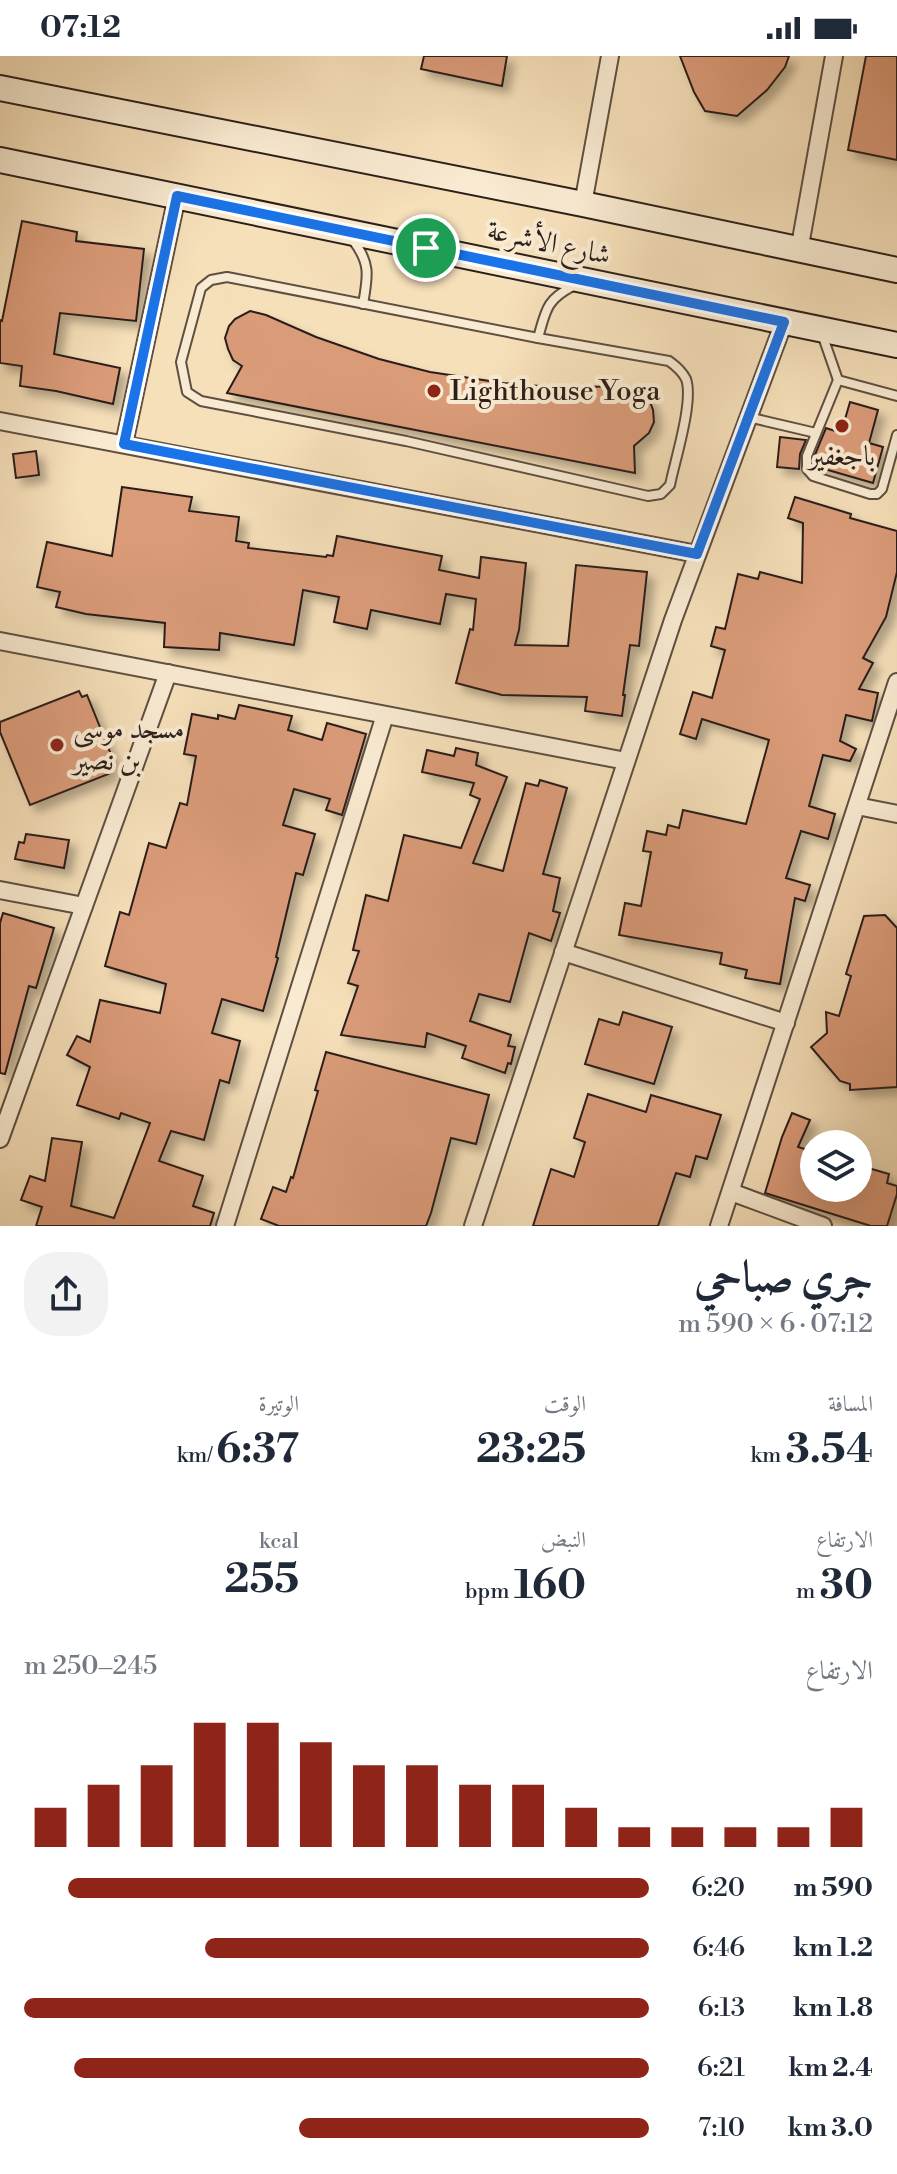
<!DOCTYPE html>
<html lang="ar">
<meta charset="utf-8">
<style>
body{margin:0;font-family:"Libre Bodoni",Amiri,serif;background:#f2f2f3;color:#1f2937;direction:rtl;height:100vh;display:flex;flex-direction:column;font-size:30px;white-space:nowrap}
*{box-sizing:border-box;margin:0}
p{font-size:26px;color:#747a83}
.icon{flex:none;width:44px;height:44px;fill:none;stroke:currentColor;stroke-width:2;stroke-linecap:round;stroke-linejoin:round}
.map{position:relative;height:1170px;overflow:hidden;direction:ltr}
.drawer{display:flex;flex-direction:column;background:#fff;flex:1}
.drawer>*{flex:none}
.buttons{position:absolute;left:800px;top:1074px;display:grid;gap:16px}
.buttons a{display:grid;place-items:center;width:72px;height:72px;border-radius:50%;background:#fff;box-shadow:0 8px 32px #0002;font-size:40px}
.pin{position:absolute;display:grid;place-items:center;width:68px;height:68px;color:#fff;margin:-34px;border:4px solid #fff;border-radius:50%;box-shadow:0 2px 8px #0007}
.round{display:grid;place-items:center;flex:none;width:84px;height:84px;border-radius:32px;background:#f2f2f3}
.summary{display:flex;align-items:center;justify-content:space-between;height:136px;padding:0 24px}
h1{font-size:44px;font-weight:700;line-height:60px}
.stats{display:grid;grid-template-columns:repeat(3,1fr);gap:12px;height:136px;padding:8px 24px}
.stats div{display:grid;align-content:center}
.stats b{font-size:40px;font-weight:700}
.stats small{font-size:22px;font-weight:400}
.stats p{font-size:22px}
.chart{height:224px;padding:16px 24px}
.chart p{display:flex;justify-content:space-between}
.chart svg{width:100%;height:144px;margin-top:8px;stroke:#8f2418;stroke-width:6}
ul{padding:0 24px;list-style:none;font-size:26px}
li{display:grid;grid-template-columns:128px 96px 1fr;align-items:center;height:60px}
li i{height:20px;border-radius:10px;background:#8f2418}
.status{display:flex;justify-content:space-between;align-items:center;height:56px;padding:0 40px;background:#fff;direction:ltr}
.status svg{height:22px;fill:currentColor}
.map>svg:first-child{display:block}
.building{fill:#da9b79;stroke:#2c1f1a;stroke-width:2;filter:url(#shadow)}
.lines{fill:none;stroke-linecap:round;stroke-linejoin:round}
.lane-casing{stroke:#5e4f42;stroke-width:12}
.street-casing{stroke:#5e4f42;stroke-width:20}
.secondary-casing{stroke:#2c1f1a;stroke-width:28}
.lane{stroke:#f9ebd2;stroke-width:8}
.street{stroke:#f9ebd2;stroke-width:16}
.secondary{stroke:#f9ebd2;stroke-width:24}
.route-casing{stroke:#fff;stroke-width:16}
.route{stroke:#1a73e8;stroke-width:10}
.poi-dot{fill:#8f2418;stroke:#f9ebd2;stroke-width:3}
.labels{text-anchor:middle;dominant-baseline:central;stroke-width:8;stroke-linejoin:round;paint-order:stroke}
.street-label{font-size:28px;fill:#2c1f1a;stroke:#f9ebd2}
.poi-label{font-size:28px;fill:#2c1f1a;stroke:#f9ebd2;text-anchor:start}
</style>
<div class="status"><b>07:12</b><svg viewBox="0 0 49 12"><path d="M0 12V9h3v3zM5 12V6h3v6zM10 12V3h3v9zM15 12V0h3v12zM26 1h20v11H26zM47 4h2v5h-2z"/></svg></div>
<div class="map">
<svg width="897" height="1170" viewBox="0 0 897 1170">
<defs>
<filter id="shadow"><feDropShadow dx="7" dy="7" stdDeviation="4" flood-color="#0004"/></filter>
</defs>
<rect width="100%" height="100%" fill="#f6e0ba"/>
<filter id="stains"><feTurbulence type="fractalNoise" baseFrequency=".0025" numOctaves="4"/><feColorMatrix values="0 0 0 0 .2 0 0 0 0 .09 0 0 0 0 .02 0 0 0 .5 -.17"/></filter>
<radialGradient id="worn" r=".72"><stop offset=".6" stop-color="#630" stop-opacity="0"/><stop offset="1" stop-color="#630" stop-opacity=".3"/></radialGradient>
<g class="building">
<path d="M424 0H507L502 30 421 13Z"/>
<path d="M680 0H789L785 11 767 34 737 60 705 55 694 36Z"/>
<path d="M866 0H897V104L848 94Z"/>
<path d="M22 165 77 176 76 185 144 193 136 265 60 257 54 298 120 312 113 348 56 335 20 330 22 310 0 307V264L2 265Z"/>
<path d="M250 255 266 259 316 281 379 303 430 316 503 327 540 330 627 331 638 333 649 343 653 354 654 366 649 377 634 390 635 417 227 337 242 310 233 304 228 293 225 282 229 270 235 263Z"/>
<path d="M850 346 878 354 869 387 883 391 873 427 814 410V401L826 372 841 377Z"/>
<path d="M780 381 806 384 800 398 799 413 777 411Z"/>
<path d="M36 395 39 419 16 422 13 398Z"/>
<path d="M122 431 192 441 189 455 239 461 236 485 249 487 248 492 326 501 327 499 333 500 337 480 442 500 439 514 479 522 481 501 526 507 519 574 515 589 568 590 576 509 647 516 639 590 630 589 623 639H625L622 660 585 655 587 641 502 639 456 627 470 573 473 574 476 543 446 538 440 568 371 554 367 573 334 566 339 541 303 534 294 589 220 577 219 594 164 591 165 567 86 558 56 551 60 536 37 531 47 486 112 500Z"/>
<path d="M795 441 851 458 850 462 897 475V516L886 561 863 602 873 607 859 633 878 637 872 665 846 659 840 685 856 693 850 705 823 699 809 750 835 758 828 783 801 775 786 822 810 829 805 845 795 842 780 928 745 922 747 914 720 908 722 897 619 879 625 847 641 850 651 796 643 795 647 775 666 779 668 769 679 772 683 754 746 768 769 684 702 663 696 683 680 678 693 636 712 642 725 594 711 590 716 571 725 573 738 518 758 523 760 516 802 527 803 467 788 462Z"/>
<path d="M79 635 82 641 87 639 114 706 108 708 111 717 30 749 0 676V666Z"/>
<path d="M239 649 292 660 288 674 322 684 327 667 366 678 342 759 326 754 330 743 294 733 283 769 315 778 303 819 296 817 276 901 278 902 263 955 222 943 212 977 240 985 229 1027 220 1024 204 1084 171 1075 159 1105 203 1120 193 1150 214 1157 210 1170H36L42 1151 21 1144 30 1120 45 1125 52 1082 82 1086 71 1150 114 1162 150 1067 121 1057 119 1063 77 1049 90 1011 67 999 77 980 90 986 100 944 160 957 166 928 105 910 120 856 129 859 149 787 166 792 180 747 187 749 196 700 184 698 192 658 218 663V659L235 663Z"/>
<path d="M456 692 478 697 476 709 507 721 473 807 503 815 526 727 538 730 540 724 567 732 543 818 560 822 553 855 560 857 551 885 529 877 510 946 479 938 470 965 511 979 508 990 515 991 511 1008 508 1007 505 1017 462 1002 466 990 427 977 425 991 341 979 358 930 348 927 359 895 353 894 366 839 388 845 404 779 461 792 480 743 470 739 474 727 422 716 427 694 454 700Z"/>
<path d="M26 778 69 784 64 812 15 803 19 786 24 787Z"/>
<path d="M3 857 54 872 36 932 29 930 5 1018 0 1017V867Z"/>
<path d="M885 859 897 872V1031L850 1034V1028L840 1025 811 991 827 977 826 956 839 960 851 920 846 918 864 860Z"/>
<path d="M623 956 672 971 654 1028 585 1008 599 963 619 969Z"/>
<path d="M326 996 489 1039 476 1088 451 1082 431 1157 426 1170H279L261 1163 273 1131 286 1136 291 1121 293 1122 318 1035 315 1034Z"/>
<path d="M588 1038 646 1056 651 1039 721 1059 707 1103 696 1100 690 1121 676 1117 658 1170H533L551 1113 574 1121 585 1086 574 1082Z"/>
<path d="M792 1057 810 1064 798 1091 814 1096V1132H858V1109L889 1118 887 1127 897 1130V1138L887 1170H871L765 1137 782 1081Z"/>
</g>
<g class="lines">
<g class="lane-casing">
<g id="lane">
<path d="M352 183C371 207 368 220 363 248"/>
<path d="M227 221 538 282 669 305C676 310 682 315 686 323 694 345 675 404 670 429L661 438 648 440 406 385 201 345 187 336 181 306 201 232 211 224Z"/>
<path d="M822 278 838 324 897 340"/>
<path d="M538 282C546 254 546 244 573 230"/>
<path d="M838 324 807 400V413L813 420 870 438H877L882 433 897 379"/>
<path d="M748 361 816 377"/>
</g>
</g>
<g class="street-casing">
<g id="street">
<path d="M583 148 610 0"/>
<path d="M799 195 834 0"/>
<path d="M0 365 697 498"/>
<path d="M124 388 177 140"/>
<path d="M0 585 626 705"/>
<path d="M857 750 897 758"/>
<path d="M0 834 84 850"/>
<path d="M563 896 786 967"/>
<path d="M0 1083 168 617"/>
<path d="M731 1136 823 1170"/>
<path d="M225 1170 385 659"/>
<path d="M473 1170 673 564 784 266"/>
<path d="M719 1170 897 626"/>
</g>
</g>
<g class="secondary-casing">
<g id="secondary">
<path d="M0 32 583 148 897 214"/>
<path d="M0 104 897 289"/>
</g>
</g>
<use href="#lane" class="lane"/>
<use href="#street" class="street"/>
<use href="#secondary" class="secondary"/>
</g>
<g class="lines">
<g class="route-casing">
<path id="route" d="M177 140 784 266 697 498 124 388Z"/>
</g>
<use href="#route" class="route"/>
</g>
<g class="poi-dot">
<circle cx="434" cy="335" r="8"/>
<circle cx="842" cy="370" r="8"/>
<circle cx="57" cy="689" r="8"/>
</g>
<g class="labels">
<g class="street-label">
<text transform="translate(549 187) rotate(12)">شارع الأشرعة</text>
</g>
<g class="poi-label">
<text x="450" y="335">Lighthouse Yoga</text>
<text x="842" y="400" text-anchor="middle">باجغفير</text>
<text x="73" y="673">مسجد موسى<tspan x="73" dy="32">بن نصير</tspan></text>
</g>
</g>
<rect width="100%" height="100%" filter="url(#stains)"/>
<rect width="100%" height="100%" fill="url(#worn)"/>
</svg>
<div class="buttons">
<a><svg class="icon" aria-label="layers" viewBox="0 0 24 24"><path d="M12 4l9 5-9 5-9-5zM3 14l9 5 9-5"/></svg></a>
</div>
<div class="pin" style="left:426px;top:192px;background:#1e9e55"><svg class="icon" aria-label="arrive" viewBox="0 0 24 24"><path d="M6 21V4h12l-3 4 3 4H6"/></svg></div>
</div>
<section class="drawer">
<div class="summary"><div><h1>جري صباحي</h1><p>07:12 · 6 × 590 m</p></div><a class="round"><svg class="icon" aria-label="share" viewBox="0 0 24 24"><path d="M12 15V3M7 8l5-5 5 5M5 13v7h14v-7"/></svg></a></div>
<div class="stats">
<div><p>المسافة</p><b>3.54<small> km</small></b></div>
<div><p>الوقت</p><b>23:25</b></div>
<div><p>الوتيرة</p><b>6:37<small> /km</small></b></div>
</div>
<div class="stats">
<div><p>الارتفاع</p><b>30<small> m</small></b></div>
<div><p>النبض</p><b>160<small> bpm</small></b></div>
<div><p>kcal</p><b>255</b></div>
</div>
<div class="chart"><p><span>الارتفاع</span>245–250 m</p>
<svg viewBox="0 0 160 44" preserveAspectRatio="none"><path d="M5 44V32M15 44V25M25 44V19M35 44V6M45 44V6M55 44V12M65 44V19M75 44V19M85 44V25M95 44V25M105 44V32M115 44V38M125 44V38M135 44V38M145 44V38M155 44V32"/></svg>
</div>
<ul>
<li><b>590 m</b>6:20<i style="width:93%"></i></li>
<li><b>1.2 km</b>6:46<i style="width:71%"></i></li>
<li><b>1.8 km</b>6:13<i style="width:100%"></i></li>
<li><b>2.4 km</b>6:21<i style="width:92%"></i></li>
<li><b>3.0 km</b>7:10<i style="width:56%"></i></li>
</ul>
</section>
